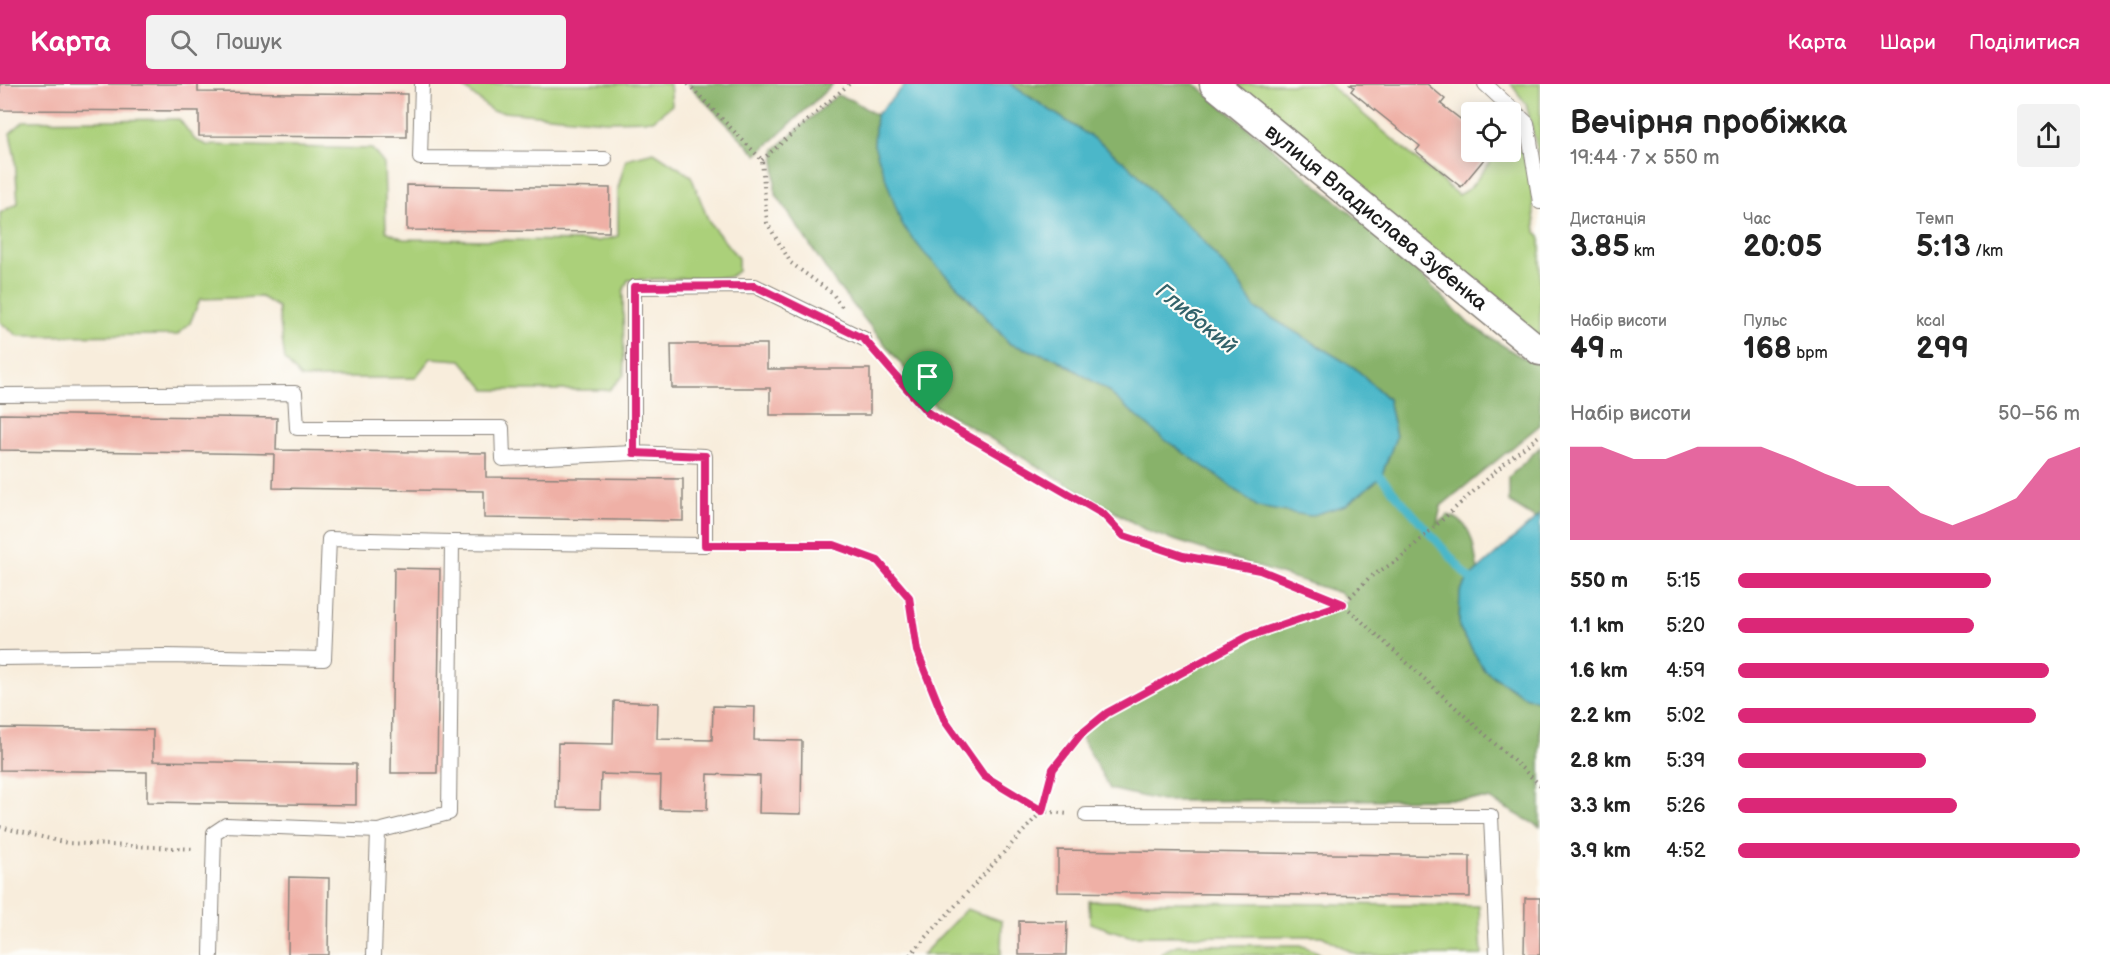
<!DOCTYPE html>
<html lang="uk">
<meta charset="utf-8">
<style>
body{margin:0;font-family:"Balsamiq Sans",sans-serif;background:#f2f2f2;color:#222;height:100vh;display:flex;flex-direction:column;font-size:22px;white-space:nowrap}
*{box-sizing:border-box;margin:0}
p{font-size:20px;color:#767676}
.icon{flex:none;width:33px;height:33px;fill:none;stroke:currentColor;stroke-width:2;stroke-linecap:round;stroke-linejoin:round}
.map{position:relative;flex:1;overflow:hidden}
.sheet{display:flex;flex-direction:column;background:#fff;width:570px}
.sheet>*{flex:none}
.buttons{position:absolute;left:1461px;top:18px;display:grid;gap:12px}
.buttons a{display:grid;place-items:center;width:60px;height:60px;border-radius:6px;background:#fff;box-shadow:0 3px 15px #0003;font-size:30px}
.pin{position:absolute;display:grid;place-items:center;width:51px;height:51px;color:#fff;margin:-62px -26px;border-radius:50% 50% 50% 0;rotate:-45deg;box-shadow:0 0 6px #0007}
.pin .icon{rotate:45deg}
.round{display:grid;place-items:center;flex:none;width:63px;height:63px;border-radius:6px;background:#f2f2f2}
.head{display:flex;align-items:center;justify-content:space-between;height:102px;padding:0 30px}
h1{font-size:33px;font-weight:800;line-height:45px}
.stats{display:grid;grid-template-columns:repeat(3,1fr);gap:9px;height:102px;padding:6px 30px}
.stats div{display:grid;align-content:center}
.stats b{font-size:30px;font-weight:800}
.stats small{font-size:16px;font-weight:400}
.stats p{font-size:16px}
.chart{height:168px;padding:12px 30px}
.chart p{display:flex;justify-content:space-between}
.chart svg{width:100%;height:108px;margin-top:6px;fill:#db2777;opacity:.7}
ul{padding:0 30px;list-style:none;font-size:20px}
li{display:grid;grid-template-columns:96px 72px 1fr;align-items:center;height:45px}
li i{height:15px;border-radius:8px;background:#db2777}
header{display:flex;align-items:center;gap:36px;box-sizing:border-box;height:84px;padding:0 30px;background:#db2777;color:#fff}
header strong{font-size:28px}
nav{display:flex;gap:33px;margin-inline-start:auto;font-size:21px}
.search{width:420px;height:54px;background:#f2f2f2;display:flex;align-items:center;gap:15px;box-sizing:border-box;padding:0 21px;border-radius:6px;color:#767676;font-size:22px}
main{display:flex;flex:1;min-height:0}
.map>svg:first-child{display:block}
.green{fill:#abd07a;stroke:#64764b;stroke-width:1.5}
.forest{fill:#88b26a;stroke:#526743;stroke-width:1.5}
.water{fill:#4cb7c9;stroke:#346a72;stroke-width:1.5}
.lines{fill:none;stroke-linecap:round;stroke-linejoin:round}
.stream{stroke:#4cb7c9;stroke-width:8}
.building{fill:#efb0a6}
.service-casing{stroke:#8a847c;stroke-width:16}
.minor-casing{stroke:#8a847c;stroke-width:31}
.path{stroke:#8a847c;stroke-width:4;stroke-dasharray:1.5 4.5;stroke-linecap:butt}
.service{stroke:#fff;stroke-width:14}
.minor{stroke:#fff;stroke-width:28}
.route-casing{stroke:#fff;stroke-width:12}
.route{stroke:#db2777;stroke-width:8}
.labels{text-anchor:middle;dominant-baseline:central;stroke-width:4.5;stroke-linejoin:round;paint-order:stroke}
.street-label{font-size:21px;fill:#1c1c1c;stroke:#fdfcf7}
.water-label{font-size:22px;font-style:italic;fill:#32626a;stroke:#fdfcf7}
</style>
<header>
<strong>Карта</strong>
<div class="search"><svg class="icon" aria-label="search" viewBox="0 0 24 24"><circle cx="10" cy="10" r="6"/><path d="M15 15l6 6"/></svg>Пошук</div>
<nav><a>Карта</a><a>Шари</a><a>Поділитися</a></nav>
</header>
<main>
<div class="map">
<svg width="1540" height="871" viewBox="0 0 1540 871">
<rect width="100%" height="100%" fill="#fdfcf7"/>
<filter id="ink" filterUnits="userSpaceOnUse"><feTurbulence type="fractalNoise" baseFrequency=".0167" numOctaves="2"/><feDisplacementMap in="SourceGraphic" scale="12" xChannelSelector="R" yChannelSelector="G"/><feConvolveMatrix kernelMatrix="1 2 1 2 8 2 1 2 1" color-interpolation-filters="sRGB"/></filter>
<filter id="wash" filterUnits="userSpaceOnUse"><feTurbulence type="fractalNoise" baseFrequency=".008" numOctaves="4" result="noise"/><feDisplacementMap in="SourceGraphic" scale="24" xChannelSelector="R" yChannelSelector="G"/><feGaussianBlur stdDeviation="1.35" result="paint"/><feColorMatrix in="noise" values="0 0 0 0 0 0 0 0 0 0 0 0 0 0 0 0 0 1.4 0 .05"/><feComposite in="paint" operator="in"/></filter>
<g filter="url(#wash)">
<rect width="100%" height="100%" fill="#f8eddc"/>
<g class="green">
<path d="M460 0H670L672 21 653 36 606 37 492 27Z"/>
<path d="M1229 0H1328L1458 111 1470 104 1498 68H1510L1511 63 1514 62 1528 74 1536 148 1540 153V259Z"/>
<path d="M1511 0H1540V77L1526 20Z"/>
<path d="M179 35 195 56 207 61 372 65 384 80 386 147 403 155 599 157 618 152V104L626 75 654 68 691 92 709 138 738 174V187L729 193 628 196 623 208 624 291 609 306H486L461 276 431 274 415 294H301L285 276 278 223 261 213 200 215 190 239 177 251 18 252 0 238V129L18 119 15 74 10 49 24 37Z"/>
<path d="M1089 817 1479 822 1482 871H1357L1322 852H1129L1090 839Z"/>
<path d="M966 825 1002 837 1001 871H922Z"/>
<path d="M1177 861H1300L1318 868 1320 871H1161L1162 868Z"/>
</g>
<g class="forest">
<path d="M688 0H833L757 71Z"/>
<path d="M1010 0H1195L1398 168 1469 240 1518 271 1540 281V341L1441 422 1437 440 1448 431C1474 438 1473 463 1478 486L1469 494 1460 508 1459 543 1484 586 1522 611 1540 618V743L1489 715 1162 717 1110 705 1080 651 1107 629 1249 552 1343 520 1348 515 1340 509 1149 448 935 322 836 200 775 109V65L837 11 852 16 876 31 874 61 946 190 1010 260 1055 274 1104 304 1161 353 1216 391 1258 423 1346 421 1381 393 1396 353 1388 315 1355 284 1255 224 1239 199 1195 148 1163 120 1136 88 1102 60Z"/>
<path d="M1540 363V431L1536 435 1509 418V393Z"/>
</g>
<g class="water">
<path d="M906 0H1010L1102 60 1136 88 1163 120 1195 148 1239 199 1255 224 1355 284 1388 315 1396 353 1381 393 1346 421 1310 432 1258 423 1216 391 1161 353 1104 304 1055 274 1010 260 968 213 925 170 902 141 874 61 876 31Z"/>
<path d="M1540 431V618L1522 611 1484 586 1459 543 1460 508 1469 494Z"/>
</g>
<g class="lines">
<path class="stream" d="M1374 388 1381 393 1469 494"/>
</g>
<g id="blocks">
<g class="building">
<path d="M0 0H198V8L407 10V53L199 52V27L0 26Z"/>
<path d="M1350 0H1427L1445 15 1441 20 1472 44V68H1490L1461 103 1416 67 1420 62 1351 7 1354 3Z"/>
<path d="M407 101 610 104 609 148 407 146Z"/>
<path d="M671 260H767V285H870V331H770V304H672Z"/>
<path d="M0 330 277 334 276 366 486 369V393L683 395V437L484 434V407L273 404 274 370 0 366Z"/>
<path d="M394 484 440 485 437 689H391Z"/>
<path d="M614 617 658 619 657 655 712 656 713 622 755 623 754 656 802 657 801 730 759 729 760 692 708 690 707 726 660 725 661 692 601 690 600 725 557 724 558 659 613 660Z"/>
<path d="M0 644 153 646V677L356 680V721L147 718V688L0 686Z"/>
<path d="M1058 766 1470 772V813L1058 808Z"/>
<path d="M289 793 329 794 328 871H288Z"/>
<path d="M1525 814H1540V871H1524Z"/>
<path d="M1019 837 1067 838 1066 871H1019Z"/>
</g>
</g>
</g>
<g filter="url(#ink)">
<use href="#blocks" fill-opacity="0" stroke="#8a847c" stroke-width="1.5"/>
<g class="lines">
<g class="service-casing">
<g id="service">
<path d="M422 0 420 74 605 75"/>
<path d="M1485 0 1527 39 1540 118"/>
<path d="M0 311 295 309 297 344H502L503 375 634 369"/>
<path d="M452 458 705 461V372L634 369V203L755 202 864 255"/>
<path d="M0 574 164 572 324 575 329 455 452 458 449 729 378 747 374 871"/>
<path d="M1086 731 1491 732 1497 871"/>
<path d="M211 871 214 749 226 741 378 747"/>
</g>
</g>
<g class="minor-casing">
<g id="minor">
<path id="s1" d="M1214 0 1540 267"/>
</g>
</g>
<g class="path">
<path d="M688 0 762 76 767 139 791 179 832 209 842 223"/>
<path d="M762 76 849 0"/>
<path d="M875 268 928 329 1103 430 1124 452 1183 472 1260 486 1343 520 1540 701"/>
<path d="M724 461H834L878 477 909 513 917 567 945 637 984 692 1042 727 1069 730"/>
<path d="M0 743 67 759 195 765"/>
<path d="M910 871 1042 727 1053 685 1080 651 1107 629 1249 552 1343 520 1370 493 1398 476 1508 376 1540 351"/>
</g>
<use href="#service" class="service"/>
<use href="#minor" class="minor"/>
</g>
</g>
<g class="lines" filter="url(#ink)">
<g class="route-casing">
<path id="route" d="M755 202 864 255 928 329 1103 430 1124 452 1183 472 1260 486 1343 520 1249 552 1107 629 1080 651 1053 685 1042 727 984 692 945 637 917 567 909 513 878 477 834 461H705V372L634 369V203Z"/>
</g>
<use href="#route" class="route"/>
</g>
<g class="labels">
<g class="street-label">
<text stroke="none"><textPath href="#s1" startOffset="210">вулиця Владислава Зубенка</textPath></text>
</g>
<g class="water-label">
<text transform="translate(1196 235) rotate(39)">Глибокий</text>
</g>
</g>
</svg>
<div class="buttons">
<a><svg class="icon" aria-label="locate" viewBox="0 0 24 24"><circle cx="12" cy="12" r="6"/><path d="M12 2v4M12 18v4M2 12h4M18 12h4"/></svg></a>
</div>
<div class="pin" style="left:928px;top:329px;background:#1e9e55"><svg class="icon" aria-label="arrive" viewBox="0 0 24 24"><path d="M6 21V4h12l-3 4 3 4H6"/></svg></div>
</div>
<section class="sheet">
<div class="head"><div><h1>Вечірня пробіжка</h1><p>19:44 · 7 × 550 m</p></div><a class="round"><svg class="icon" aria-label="share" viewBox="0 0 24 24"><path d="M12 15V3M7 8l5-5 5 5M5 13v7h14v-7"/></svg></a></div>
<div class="stats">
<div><p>Дистанція</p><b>3.85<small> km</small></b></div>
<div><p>Час</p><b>20:05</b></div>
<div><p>Темп</p><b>5:13<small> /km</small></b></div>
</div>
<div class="stats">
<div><p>Набір висоти</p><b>49<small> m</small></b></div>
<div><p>Пульс</p><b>168<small> bpm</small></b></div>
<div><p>kcal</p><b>299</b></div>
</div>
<div class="chart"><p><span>Набір висоти</span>50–56 m</p>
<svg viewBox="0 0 160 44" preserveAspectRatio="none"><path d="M0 44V6L10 6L20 11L30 11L40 6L50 6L60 6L70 11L80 17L90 22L100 22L110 33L120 38L130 33L140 27L150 11L160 6V44z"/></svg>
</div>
<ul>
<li><b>550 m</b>5:15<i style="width:74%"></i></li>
<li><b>1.1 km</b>5:20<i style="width:69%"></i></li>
<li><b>1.6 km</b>4:59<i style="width:91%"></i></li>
<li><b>2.2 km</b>5:02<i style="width:87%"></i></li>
<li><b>2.8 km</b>5:39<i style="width:55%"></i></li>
<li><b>3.3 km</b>5:26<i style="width:64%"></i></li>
<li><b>3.9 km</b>4:52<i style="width:100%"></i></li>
</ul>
</section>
</main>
